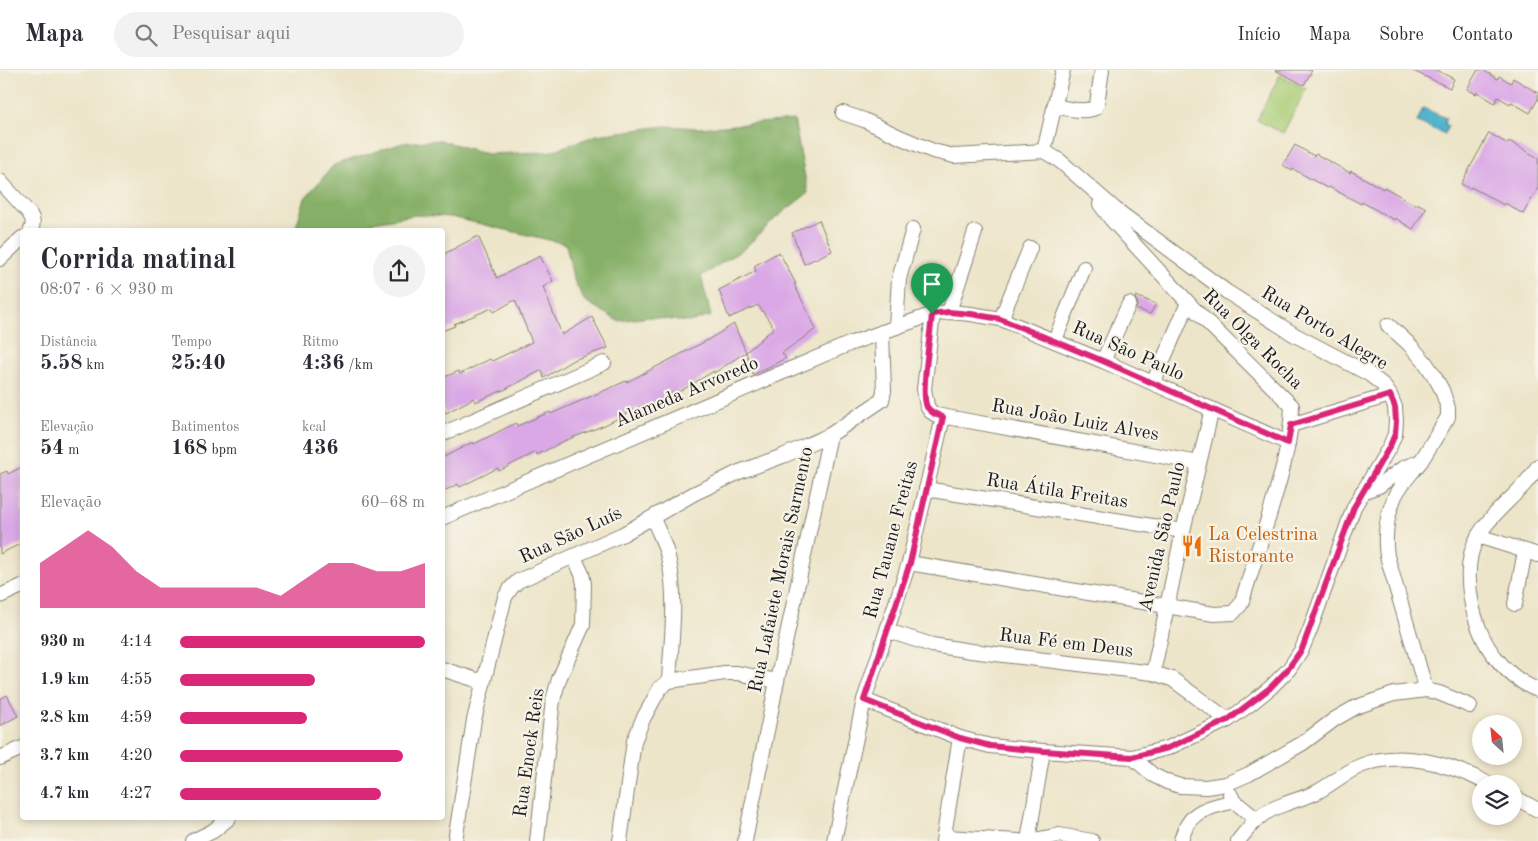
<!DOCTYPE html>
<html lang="pt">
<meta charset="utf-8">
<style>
body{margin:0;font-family:"Old Standard TT",serif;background:#f2f2f3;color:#2b2b33;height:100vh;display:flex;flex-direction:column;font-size:19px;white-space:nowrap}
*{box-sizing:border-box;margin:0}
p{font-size:16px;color:#7c7c81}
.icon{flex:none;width:28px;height:28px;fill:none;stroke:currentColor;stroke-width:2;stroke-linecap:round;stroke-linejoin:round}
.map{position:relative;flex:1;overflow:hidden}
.sheet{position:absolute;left:20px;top:158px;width:425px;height:592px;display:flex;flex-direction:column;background:#fff;border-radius:5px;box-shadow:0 2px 8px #0003}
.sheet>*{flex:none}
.needle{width:32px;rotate:333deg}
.tools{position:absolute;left:1472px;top:645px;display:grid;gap:10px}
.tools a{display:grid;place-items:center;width:50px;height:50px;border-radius:50%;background:#fff;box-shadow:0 2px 8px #0003;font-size:25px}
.pin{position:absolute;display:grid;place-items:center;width:42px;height:42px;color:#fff;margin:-51px -21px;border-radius:50% 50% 50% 0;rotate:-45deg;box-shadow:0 0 5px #0007}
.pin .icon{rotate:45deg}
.round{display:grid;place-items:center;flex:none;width:52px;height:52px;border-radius:26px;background:#f2f2f3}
.headline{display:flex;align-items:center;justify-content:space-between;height:85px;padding:0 20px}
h1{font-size:28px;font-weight:800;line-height:38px}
.metrics{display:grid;grid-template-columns:repeat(3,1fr);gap:8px;height:85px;padding:5px 20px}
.metrics div{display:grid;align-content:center}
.metrics b{font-size:21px;font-weight:800}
.metrics small{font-size:14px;font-weight:400}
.metrics p{font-size:14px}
.chart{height:140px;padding:10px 20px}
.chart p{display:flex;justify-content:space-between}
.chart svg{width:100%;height:90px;margin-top:5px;fill:#db2777;opacity:.7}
ul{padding:0 20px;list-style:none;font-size:16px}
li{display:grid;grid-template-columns:80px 60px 1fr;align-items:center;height:38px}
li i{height:12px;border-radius:6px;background:#db2777}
header{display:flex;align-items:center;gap:30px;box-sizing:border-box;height:70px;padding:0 25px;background:#fff;border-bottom:1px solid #e1e1e2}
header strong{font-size:24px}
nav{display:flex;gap:28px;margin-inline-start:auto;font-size:18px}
.search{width:350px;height:45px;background:#f2f2f3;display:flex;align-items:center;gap:12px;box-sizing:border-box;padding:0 18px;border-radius:28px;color:#7c7c81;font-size:19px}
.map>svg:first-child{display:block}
.green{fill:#a9cd76;stroke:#627449}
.forest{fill:#86b067;stroke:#516642}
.water{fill:#4cb0cb;stroke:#346674}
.building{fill:#daa8e6}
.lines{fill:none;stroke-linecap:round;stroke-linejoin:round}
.minor-casing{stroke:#848072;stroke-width:16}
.minor{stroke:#fff;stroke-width:14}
.route-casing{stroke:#fff;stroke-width:10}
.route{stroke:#db2777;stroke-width:6}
.labels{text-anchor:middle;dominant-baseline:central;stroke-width:4.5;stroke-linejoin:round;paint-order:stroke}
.street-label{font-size:19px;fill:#1c1c1c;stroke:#f7f3e8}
.food-label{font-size:19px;fill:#c56008;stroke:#f7f3e8;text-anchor:start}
</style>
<header>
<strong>Mapa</strong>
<div class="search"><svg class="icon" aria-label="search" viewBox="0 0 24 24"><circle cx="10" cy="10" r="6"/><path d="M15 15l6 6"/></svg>Pesquisar aqui</div>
<nav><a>Início</a><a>Mapa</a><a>Sobre</a><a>Contato</a></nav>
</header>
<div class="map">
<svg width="1538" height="771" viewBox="0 0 1538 771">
<rect width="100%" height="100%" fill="#f7f3e8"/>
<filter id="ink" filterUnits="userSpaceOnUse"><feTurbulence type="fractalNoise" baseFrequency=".02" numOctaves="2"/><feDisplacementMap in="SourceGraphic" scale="10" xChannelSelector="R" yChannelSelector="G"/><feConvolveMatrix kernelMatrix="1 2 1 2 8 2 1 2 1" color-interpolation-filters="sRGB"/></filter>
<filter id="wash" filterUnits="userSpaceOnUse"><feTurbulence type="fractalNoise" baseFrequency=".0096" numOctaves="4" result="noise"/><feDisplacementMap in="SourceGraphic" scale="20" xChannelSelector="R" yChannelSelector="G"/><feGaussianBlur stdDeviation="1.12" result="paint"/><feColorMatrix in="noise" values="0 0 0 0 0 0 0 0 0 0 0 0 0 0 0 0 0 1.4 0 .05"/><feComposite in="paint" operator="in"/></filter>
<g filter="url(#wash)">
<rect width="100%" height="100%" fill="#ede5c9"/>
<path class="green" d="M1280 5 1306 19 1283 63 1257 50Z"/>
<path class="forest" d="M794 50 808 123 777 147 745 178 701 206 711 246 689 252 649 247 618 251 584 230 573 208 566 174 451 147 415 145 373 152 369 160H295L305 128 334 95 403 73 440 70 487 84 549 82 597 65 665 56 699 58Z"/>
<path class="water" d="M1423 38 1446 48 1444 54 1448 56 1445 64 1417 52Z"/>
<g id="blocks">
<g class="building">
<path d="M1275 0H1312L1304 15Z"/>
<path d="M1411 0H1436L1454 9 1450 18Z"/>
<path d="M1478 0H1483L1498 9 1499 6 1511 13 1513 8 1538 23V29L1530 43 1511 32 1510 34 1498 27 1495 33 1477 22 1476 24 1467 19Z"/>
<path d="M1489 63 1508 74 1509 71 1538 88V118L1523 144 1505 133 1504 135 1471 117 1470 119 1461 114Z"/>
<path d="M1295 75 1314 86 1316 84 1350 103 1351 101 1383 119 1384 117 1416 135 1417 133 1426 138 1413 159 1395 148 1394 150 1362 132 1361 134 1329 117 1327 118 1293 99 1292 101 1283 95Z"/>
<path d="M819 150 832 181 804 194 792 163Z"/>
<path d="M478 166 497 208 540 186 553 211 543 217 562 265 592 247 608 278 573 290 544 308 542 300 506 319 475 332 474 328 446 343 442 337V308L459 301 460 304 490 289 492 291 532 272 515 230 494 242 492 238 454 254 455 256 442 261V185Z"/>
<path d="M779 182 796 214H794L816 259 782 283 786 288 753 305 746 282 774 258 758 235 729 248 719 220 756 201 754 196Z"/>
<path d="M1136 226 1156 234 1150 244 1136 239 1138 234 1135 228Z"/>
<path d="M734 254 746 282 714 303V301L679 322 678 320 646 337 645 334 605 355 564 371 537 385 536 382 499 401 498 398 460 417 458 414 442 422V388L473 372 474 374 516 353 517 356 550 342 551 344 626 311 627 312 706 271Z"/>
<path d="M22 397V473L0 484V404L7 401 8 404Z"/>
<path d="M7 625 18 646 0 656V629Z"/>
</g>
</g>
</g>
<g filter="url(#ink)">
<use href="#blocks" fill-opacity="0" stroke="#848072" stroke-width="1"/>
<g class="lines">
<g class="minor-casing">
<g id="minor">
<path d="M1054 36C1067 38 1083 43 1095 38L1097 34 1102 0"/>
<path d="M843 43 864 50 902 68 933 81 954 86 1044 81 1060 91 1115 139 1227 222 1295 265 1369 304 1383 315 1390 325 1395 337 1396 351 1395 364 1390 376 1354 437 1310 560 1302 579 1289 599 1270 618 1249 635 1228 650 1168 678 1132 687"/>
<path d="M1044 81 1063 0"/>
<path d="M0 111 29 143C33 149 34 153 31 160"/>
<path d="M0 189 22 168"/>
<path d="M949 242 975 162"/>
<path d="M933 244 924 319 927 336 930 341 936 345 1199 393"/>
<path d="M1001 249 1030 178"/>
<path d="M896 257 899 209 913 159"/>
<path d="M1055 270 1084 198"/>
<path d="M1103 291 1129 234"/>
<path d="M1153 313 1188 233"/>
<path d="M1291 355 1390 325"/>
<path d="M442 364 604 293"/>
<path d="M1421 391C1413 402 1401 413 1395 426 1387 445 1384 466 1387 486L1426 620"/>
<path d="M1538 396C1522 423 1494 439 1478 466 1459 499 1472 560 1496 588 1507 602 1522 614 1538 620"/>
<path d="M926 419 1183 461"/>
<path d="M1362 422 1379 416 1403 398 1421 391 1448 347V338L1442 320 1435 307 1425 292 1409 274 1388 255"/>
<path d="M442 448 849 274 933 244 949 242 971 244 1001 249 1103 291 1288 373"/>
<path d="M653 448C658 461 665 474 668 487 678 527 671 571 669 611"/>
<path d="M1478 466 1538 485"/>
<path d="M909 493 1214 544 1233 543 1241 534C1250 506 1259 478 1268 449 1279 413 1291 375 1292 336L1194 239 1111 149 1100 134"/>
<path d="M0 526 22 516"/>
<path d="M1515 534 1525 481"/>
<path d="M888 561 932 575 971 581 1153 603 1172 609 1228 650"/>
<path d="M442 599 483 612"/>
<path d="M1153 603 1183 461 1212 339"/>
<path d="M864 630 960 668 990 676 1043 681 1132 687 1153 705 1167 712 1180 716 1206 717 1226 714 1249 704 1303 673 1335 649 1356 637 1394 624 1426 620 1439 623 1470 636"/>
<path d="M0 688 22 678"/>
<path d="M1230 724 1234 731 1256 749"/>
<path d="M1514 727 1538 740"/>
<path d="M944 767 1019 771"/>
<path d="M193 771 213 761 229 748"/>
<path d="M455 771 474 650 505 527 511 518 518 511 623 464 695 423 723 410 739 402 783 386 830 365"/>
<path d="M537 771 553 630 559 609 583 555 584 514 582 504 574 487"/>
<path d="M620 771 634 671 643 649 660 618 669 611 725 603H737L777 611"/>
<path d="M745 771 777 611 830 365 882 330 884 321 882 262"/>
<path d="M834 771 864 630 909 493 943 347"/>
<path d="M943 771 960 668"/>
<path d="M1028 771 1043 681"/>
<path d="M1030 771 1059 765 1092 771"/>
<path d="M1181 771C1189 739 1206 739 1234 731"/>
<path d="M1238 771C1253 752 1261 742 1285 734 1295 730 1307 727 1317 722 1332 714 1344 703 1360 696 1401 679 1451 694 1489 714"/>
</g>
</g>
<use href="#minor" class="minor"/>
</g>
</g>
<g class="lines" filter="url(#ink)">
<g class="route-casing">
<path id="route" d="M949 242 971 244 1000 249 1103 291 1288 373 1291 355 1390 325 1395 337 1396 351 1395 364 1390 376 1354 437 1302 579 1288 599 1270 618 1228 650 1168 678 1132 687 1043 681 990 676 960 668 864 630 910 493 943 347C937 345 931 343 927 337 920 324 931 263 932 244Z"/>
</g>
<use href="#route" class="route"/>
</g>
<defs>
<g id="restaurant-bare" transform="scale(1.725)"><path d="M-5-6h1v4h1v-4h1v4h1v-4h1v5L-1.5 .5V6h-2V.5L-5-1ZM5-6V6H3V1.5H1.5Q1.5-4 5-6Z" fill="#e8710a" stroke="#f7f3e8" stroke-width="2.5" paint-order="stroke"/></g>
</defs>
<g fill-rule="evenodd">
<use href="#restaurant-bare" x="1192" y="476"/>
</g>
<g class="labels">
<g class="street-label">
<text transform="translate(1324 259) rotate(31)">Rua Porto Alegre</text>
<text transform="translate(1252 270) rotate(45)">Rua Olga Rocha</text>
<text transform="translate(1128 282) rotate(24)">Rua São Paulo</text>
<text transform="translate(687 323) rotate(-23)">Alameda Arvoredo</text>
<text transform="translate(1075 351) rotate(10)">Rua João Luiz Alves</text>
<text transform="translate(1057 422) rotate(9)">Rua Átila Freitas</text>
<text transform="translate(571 466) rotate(-25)">Rua São Luís</text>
<text transform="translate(1163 467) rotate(-77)">Avenida São Paulo</text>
<text transform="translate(892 470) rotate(-75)">Rua Tauane Freitas</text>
<text transform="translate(782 500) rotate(-78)">Rua Lafaiete Morais Sarmento</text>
<text transform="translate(1066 574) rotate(7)">Rua Fé em Deus</text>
<text transform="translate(530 683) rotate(-82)">Rua Enock Reis</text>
</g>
<g class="food-label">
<text x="1208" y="465">La Celestrina<tspan x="1208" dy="22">Ristorante</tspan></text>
</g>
</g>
</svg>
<div class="tools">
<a><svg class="needle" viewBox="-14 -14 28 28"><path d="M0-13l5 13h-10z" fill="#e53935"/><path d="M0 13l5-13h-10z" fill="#7c7c81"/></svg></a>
<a><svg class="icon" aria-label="layers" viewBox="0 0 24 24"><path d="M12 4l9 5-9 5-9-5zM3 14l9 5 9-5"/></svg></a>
</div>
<div class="pin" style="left:932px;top:244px;background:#1e9e55"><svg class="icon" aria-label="arrive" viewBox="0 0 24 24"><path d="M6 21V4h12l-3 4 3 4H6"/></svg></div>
<section class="sheet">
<div class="headline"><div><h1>Corrida matinal</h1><p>08:07 · 6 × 930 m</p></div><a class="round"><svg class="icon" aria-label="share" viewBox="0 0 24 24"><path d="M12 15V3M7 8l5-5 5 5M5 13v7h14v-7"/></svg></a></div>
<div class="metrics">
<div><p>Distância</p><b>5.58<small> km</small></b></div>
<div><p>Tempo</p><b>25:40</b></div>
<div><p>Ritmo</p><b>4:36<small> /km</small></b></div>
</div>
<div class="metrics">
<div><p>Elevação</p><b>54<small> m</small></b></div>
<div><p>Batimentos</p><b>168<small> bpm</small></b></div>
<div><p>kcal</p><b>436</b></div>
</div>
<div class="chart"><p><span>Elevação</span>60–68 m</p>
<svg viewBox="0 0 160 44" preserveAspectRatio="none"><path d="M0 44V22L10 14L20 6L30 14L40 26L50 34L60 34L70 34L80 34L90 34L100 38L110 30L120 22L130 22L140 26L150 26L160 22V44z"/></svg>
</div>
<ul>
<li><b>930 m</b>4:14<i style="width:100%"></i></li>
<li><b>1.9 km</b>4:55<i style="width:55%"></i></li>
<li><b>2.8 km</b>4:59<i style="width:52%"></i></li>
<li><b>3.7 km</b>4:20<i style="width:91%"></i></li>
<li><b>4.7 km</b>4:27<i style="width:82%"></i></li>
</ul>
</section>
</div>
